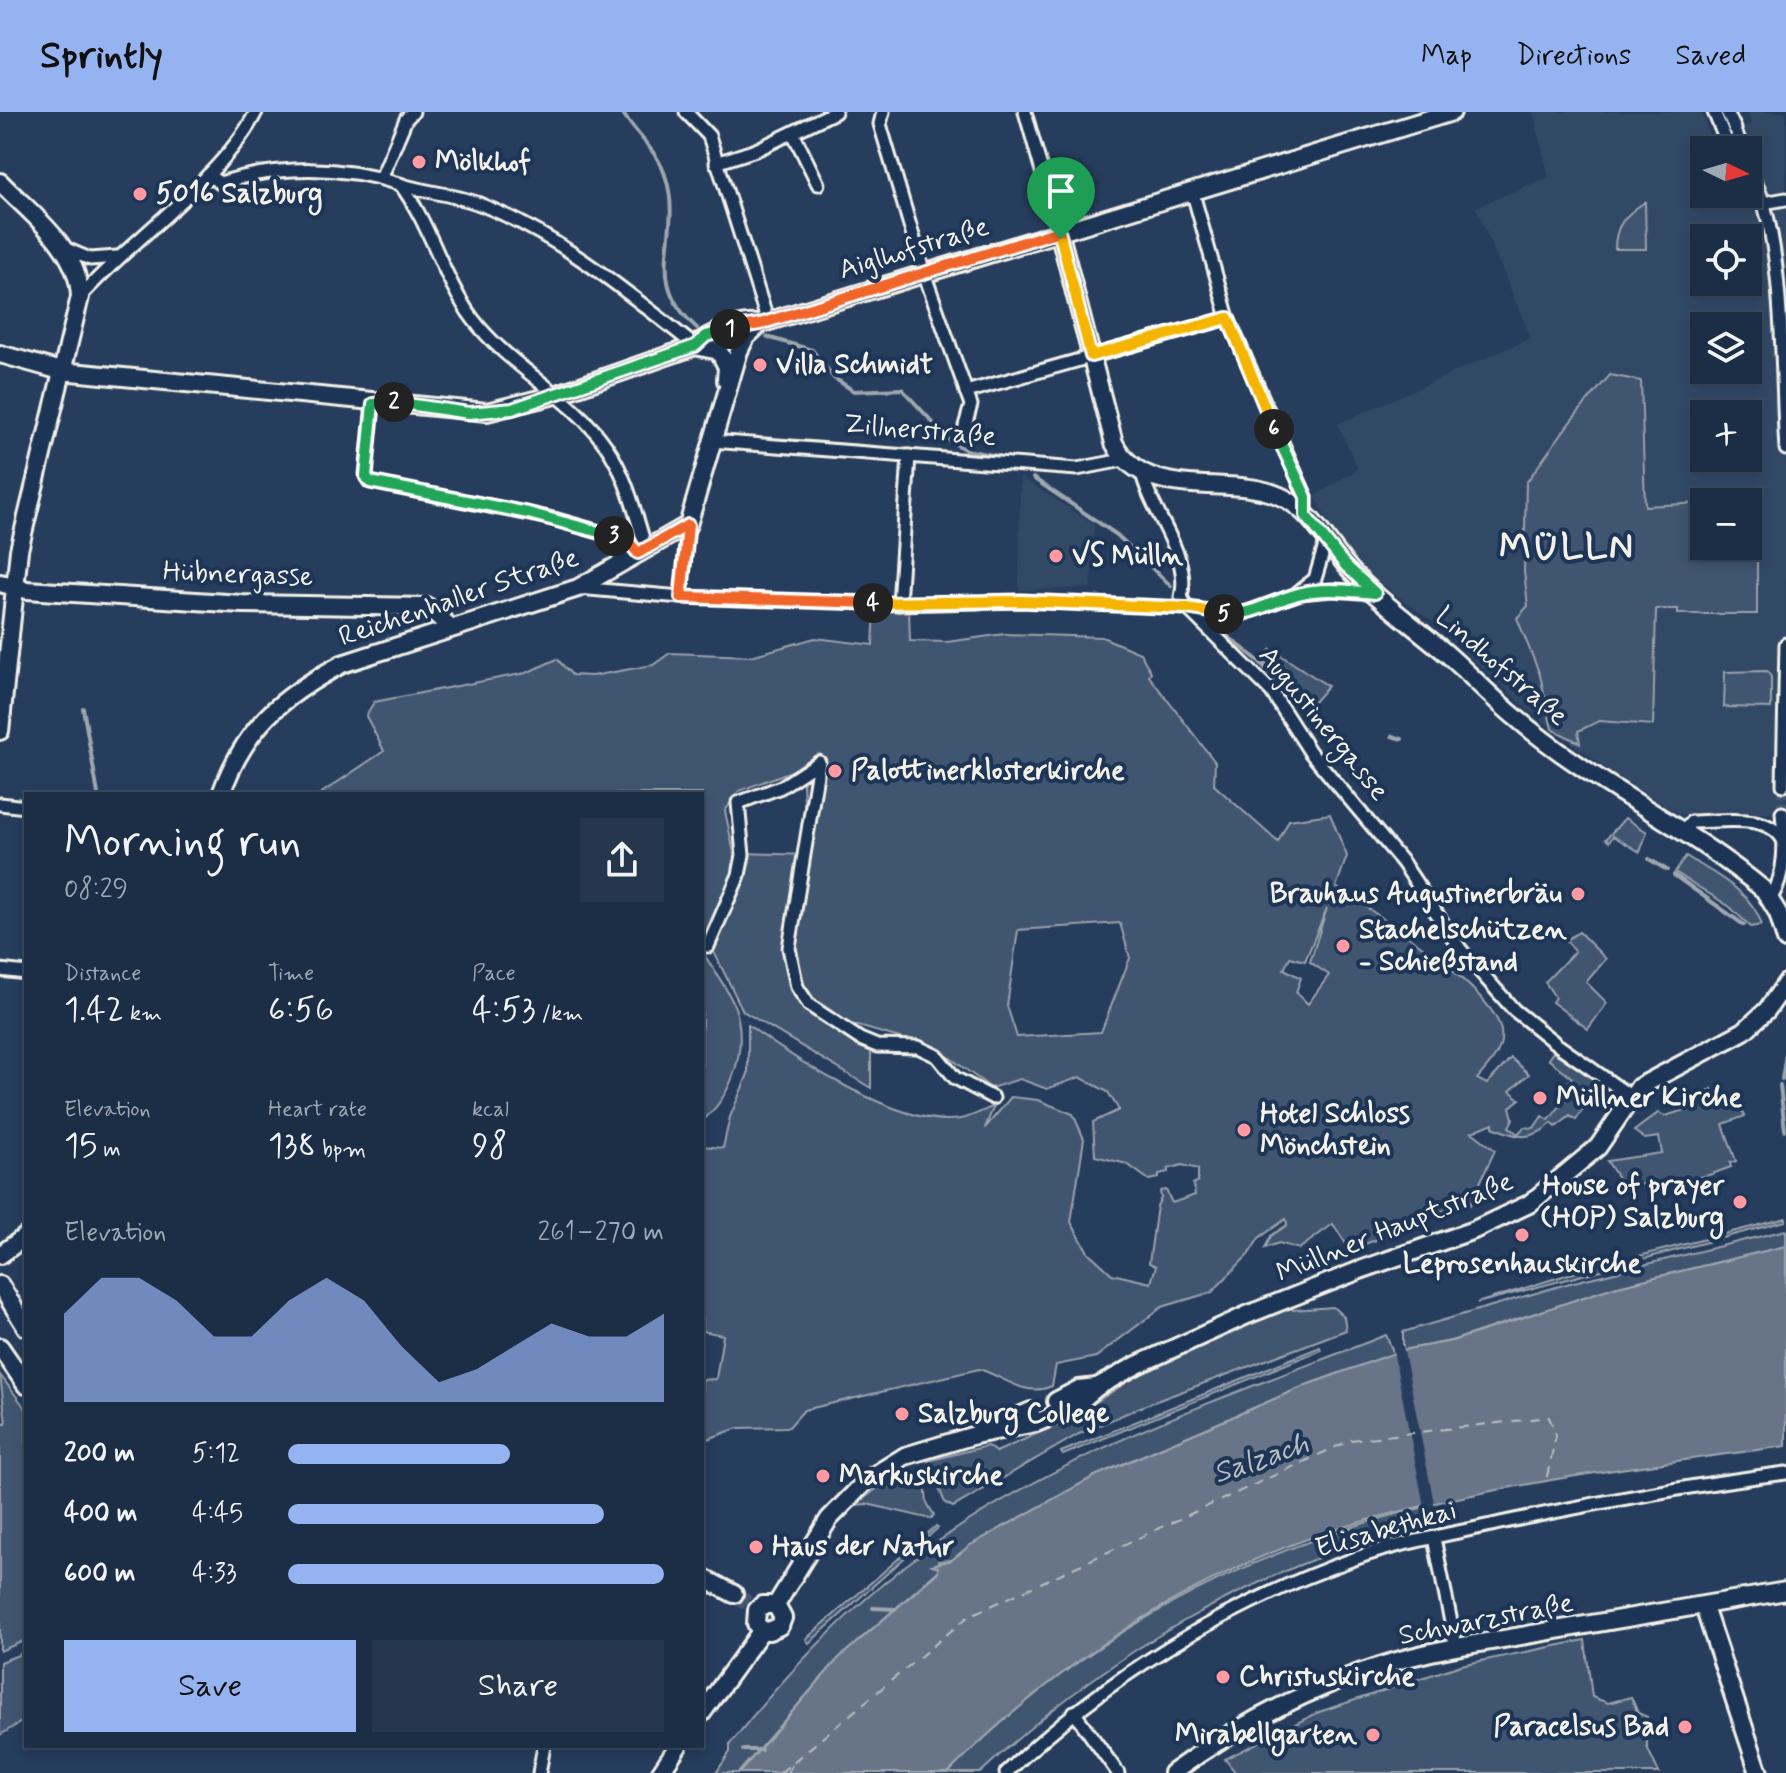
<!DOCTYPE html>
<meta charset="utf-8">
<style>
body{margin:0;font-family:Mynerve,sans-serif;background:#25364d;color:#f1f3f6;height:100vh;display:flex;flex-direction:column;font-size:30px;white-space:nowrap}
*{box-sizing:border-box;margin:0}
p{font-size:26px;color:#a0a8b3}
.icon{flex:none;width:44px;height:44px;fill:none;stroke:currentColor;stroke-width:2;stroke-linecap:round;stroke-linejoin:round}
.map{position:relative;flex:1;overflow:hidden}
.panel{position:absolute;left:24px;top:680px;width:680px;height:956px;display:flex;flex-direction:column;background:#1c2e46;border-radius:0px;box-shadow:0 4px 12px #0003,0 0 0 2px #3a4a5f}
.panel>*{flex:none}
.needle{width:52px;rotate:95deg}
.buttons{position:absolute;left:1690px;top:24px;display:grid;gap:16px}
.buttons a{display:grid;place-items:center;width:72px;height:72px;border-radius:0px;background:#1c2e46;box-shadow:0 4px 12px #0003,0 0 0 2px #3a4a5f;font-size:40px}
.pin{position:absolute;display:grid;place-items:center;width:68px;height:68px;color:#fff;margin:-82px -34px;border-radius:50% 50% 50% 0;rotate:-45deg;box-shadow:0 0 8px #0007}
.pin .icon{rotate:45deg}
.km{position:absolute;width:40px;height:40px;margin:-20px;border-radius:50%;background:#222;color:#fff;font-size:22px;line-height:40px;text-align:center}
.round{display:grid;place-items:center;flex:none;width:84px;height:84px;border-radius:0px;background:#25364d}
.head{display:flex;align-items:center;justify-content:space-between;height:136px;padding:0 40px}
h1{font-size:44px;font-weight:600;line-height:60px}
.stats{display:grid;grid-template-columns:repeat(3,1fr);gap:12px;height:136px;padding:8px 40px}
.stats div{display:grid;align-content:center}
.stats b{font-size:34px;font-weight:600}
.stats small{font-size:22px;font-weight:400}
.stats p{font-size:22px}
.chart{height:224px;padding:16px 40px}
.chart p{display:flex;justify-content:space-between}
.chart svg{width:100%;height:144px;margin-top:8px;fill:#95b2f1;opacity:.7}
.primary-button{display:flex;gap:16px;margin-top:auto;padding:16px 40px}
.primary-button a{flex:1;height:92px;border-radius:0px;background:#95b2f1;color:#111;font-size:32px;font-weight:600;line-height:92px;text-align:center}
.primary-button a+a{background:#25364d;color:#f1f3f6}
ul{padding:0 40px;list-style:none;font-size:26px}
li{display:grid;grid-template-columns:128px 96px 1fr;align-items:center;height:60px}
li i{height:20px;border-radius:10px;background:#95b2f1}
header{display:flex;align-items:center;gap:48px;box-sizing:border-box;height:112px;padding:0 40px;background:#95b2f1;color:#111}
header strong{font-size:38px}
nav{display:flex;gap:44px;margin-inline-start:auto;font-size:28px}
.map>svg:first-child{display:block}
.built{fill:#334966;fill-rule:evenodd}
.green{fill:#40546f;stroke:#9aa2ac;stroke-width:2;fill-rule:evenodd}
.water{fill:#677588;stroke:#9fa7ae;stroke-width:2}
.pier{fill:#263d5d}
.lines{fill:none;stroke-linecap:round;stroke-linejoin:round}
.stream{stroke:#9fa7ae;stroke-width:4}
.ferry{stroke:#bcbfc2;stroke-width:2;stroke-dasharray:10 8;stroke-linecap:butt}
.street-tunnel{stroke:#455872;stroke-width:11;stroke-dasharray:11 5.5;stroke-linecap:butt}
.secondary-tunnel{stroke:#455872;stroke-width:16;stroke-dasharray:16 8;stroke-linecap:butt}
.street-casing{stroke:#f4f1e8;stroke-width:17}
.secondary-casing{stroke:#f4f1e8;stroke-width:22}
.street{stroke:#1d3557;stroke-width:11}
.secondary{stroke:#1d3557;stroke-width:16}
.split-1-casing{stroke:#fff;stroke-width:16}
.split-2-casing{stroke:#fff;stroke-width:16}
.split-3-casing{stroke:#fff;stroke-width:16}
.split-4-casing{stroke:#fff;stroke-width:16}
.split-5-casing{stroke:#fff;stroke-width:16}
.split-6-casing{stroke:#fff;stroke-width:16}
.split-7-casing{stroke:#fff;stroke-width:16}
.split-1{stroke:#f0652b;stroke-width:10}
.split-2{stroke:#22a559;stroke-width:10}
.split-3{stroke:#22a559;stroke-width:10}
.split-4{stroke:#f0652b;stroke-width:10}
.split-5{stroke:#f5b400;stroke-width:10}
.split-6{stroke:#22a559;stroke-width:10}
.split-7{stroke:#f5b400;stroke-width:10}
.poi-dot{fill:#ff9aa2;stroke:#1d3557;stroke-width:3}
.labels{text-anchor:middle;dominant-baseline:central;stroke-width:8;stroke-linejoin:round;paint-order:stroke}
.poi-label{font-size:28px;font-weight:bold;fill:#f4f1e8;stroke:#1d3557;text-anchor:start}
.street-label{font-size:28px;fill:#f4f1e8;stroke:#1d3557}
.water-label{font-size:30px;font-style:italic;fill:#bcbfc2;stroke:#1d3557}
.district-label{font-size:36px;font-weight:bold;letter-spacing:2px;fill:#f4f1e8;stroke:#1d3557}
</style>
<header>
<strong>Sprintly</strong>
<nav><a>Map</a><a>Directions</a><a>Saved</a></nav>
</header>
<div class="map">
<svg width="1786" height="1661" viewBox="0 0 1786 1661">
<rect width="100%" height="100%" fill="#263d5d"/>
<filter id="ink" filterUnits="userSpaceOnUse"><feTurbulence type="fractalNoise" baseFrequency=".0125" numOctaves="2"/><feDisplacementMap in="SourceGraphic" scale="16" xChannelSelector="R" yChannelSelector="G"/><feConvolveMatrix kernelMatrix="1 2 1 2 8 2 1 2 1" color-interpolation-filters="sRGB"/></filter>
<g filter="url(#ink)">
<g class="built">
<path d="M1533 0H1702L1711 32 1752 12 1747 0H1786V701L1678 702 1615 663 1528 598 1434 511 1374 466 1335 424 1315 384 1358 357 1338 312 1531 226 1476 95 1549 65ZM1704 38H1748V82H1704ZM1704 126H1748V170H1704ZM1704 214H1748V258H1704ZM1704 302H1748V346H1704ZM1704 390H1748V434H1704Z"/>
<path d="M1020 365 1094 412 1091 476 1019 478Z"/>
</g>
<g class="green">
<path d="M1645 90 1646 137H1615C1615 113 1625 103 1645 90Z"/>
<path d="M1610 263 1641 269 1645 394 1704 391V434H1748V390H1728L1757 389V502H1678V497H1656L1653 613 1599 609 1578 619 1580 631 1552 617 1540 563 1517 506 1528 494 1524 459 1526 371 1570 310Z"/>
<path d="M875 498H909L910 529 947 530 1004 522 1102 525 1140 541 1151 560 1149 564 1215 650 1214 673 1278 730 1289 708 1330 702 1347 744 1336 775C1373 800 1495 877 1501 919 1504 940 1488 953 1477 967L1487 972 1511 946 1529 962 1510 979 1520 987 1510 995 1513 1007 1509 1015 1518 1022 1524 1015 1534 1016 1542 1004 1549 1008 1565 988 1559 982 1572 966 1548 947 1553 940 1611 978 1599 995 1597 989 1589 988 1576 1008 1570 1004 1556 1015 1552 1011C1531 1030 1518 1026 1493 1015V1011L1472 1020 1495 1038 1470 1093 1424 1103 1398 1119 1350 1138 1333 1112 1299 1137 1279 1131 1265 1136 1271 1124 1287 1113 1286 1107 1259 1126 1249 1142 1212 1180 1162 1195 1096 1245 1056 1253 1052 1274C1025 1286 1005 1265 979 1257L804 1298 789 1315 738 1316 702 1329V1268L716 1267 723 1223 702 1219V1034L723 1036 730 1005 748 962V913C792 946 909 1021 965 1006 975 1003 985 998 994 994L985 1016 1011 985 1038 988 1073 1002 1084 1027 1071 1110 1088 1140 1112 1162 1151 1171 1156 1154 1149 1151 1157 1094 1161 1086 1160 1079 1166 1078 1172 1091 1195 1083 1193 1072 1198 1069V1057L1182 1053 1168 1057V1060L1159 1062V1066L1149 1068 1127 1052 1095 1044 1093 1010 1119 998 1108 980 1080 965 1047 977 1020 967 991 976 938 937 848 911 837 917 871 938V976L743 899 714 840 744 764V741L807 743 802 655 739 679 725 699 734 741 732 762 702 832V682H320L384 639 366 604 374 590 526 561 557 547 572 563 592 564 653 553 670 541 751 544 815 526 873 533ZM1327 796 1310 850 1329 863 1308 892 1296 880 1301 866 1284 857 1290 845 1305 849ZM1120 811 1130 846 1101 920 1017 925 1007 894 1018 818Z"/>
<path d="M1271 537 1328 574 1307 598 1262 548Z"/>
<path d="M1767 559 1771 565V596L1724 595 1725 560Z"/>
<path d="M1625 706 1647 720 1640 740 1613 724 1609 730 1606 727Z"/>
<path d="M1686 744C1714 762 1752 779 1762 813L1751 815 1730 795 1675 760Z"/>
<path d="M1579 820 1606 847 1586 870 1607 891 1588 917 1552 890 1555 885 1545 870 1575 839 1566 828Z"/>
<path d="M702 839C713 858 734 884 738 906 745 944 731 985 702 1009Z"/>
<path d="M1712 977 1714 992 1734 983 1745 1004 1723 1012 1736 1049 1730 1051 1731 1055 1706 1064 1624 1075 1607 1049 1662 1041 1659 1025 1645 1027 1634 1019 1658 1001 1665 1004 1692 996 1687 985 1693 989Z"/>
<path d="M1786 1106V1109L1477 1191 1569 1162Z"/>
<path d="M1786 1118V1134L1614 1175 1451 1229 1403 1238V1220L1570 1171Z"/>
<path d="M1290 1194 1293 1198 1333 1195 1344 1205 1346 1218 1143 1294 1079 1322 953 1395 945 1391 928 1349 987 1334 996 1340 1066 1309 1135 1265Z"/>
<path d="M1386 1223 1394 1242 1309 1272 1095 1364 969 1434 952 1448 938 1449V1459L839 1546 738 1661H716L730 1640V1632C788 1559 853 1491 929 1436 1065 1337 1230 1284 1386 1223Z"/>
<path d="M1320 1235 1321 1238 1063 1343 1061 1340Z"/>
<path d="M0 1263 26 1297V1528L0 1539V1311H6Z"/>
<path d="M925 1371 927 1391 934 1403 931 1407 867 1392 855 1393 878 1376Z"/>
<path d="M1425 1395 1424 1415 1413 1414C1245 1462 1107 1541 980 1661H948C1079 1527 1243 1438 1425 1395Z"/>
<path d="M936 1414 938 1416 809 1531 806 1527Z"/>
<path d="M1585 1528 1592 1585 1608 1591 1631 1585 1638 1601 1647 1605V1635L1659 1661H1236L1225 1647 1319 1600 1461 1553Z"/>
<path d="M26 1540V1607L0 1623V1550Z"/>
</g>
<path class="water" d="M1786 1134V1334C1643 1354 1496 1371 1357 1411 1203 1455 1060 1548 948 1661H739L839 1546 938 1460V1455L932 1453 952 1448 969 1434 1095 1364 1309 1272 1403 1238 1452 1229 1614 1175Z"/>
<path class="pier" d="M1403 1234 1435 1396 1425 1399 1393 1238Z"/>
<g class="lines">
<g class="stream">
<path d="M622 0C637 24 658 39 666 66 684 125 640 166 697 216"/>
<path d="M767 225 812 238 834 266 854 279 902 277 949 328 966 338 1003 345"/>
<path d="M1033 366 1117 423 1171 474"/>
<path d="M1216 515 1260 550 1308 602"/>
<path d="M83 596 98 682"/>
<path d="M1392 624 1402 627"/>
<path d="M1649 747 1667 758"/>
<path d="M1674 763 1744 813"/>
<path d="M1782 967 1786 942"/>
<path d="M1780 973 1785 1018"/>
<path d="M873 1496 895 1497"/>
<path d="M743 1638H761"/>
</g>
<g class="ferry">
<path d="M780 1661 969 1504 1351 1328 1549 1305 1556 1323 1546 1369"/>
<path d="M787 1661 795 1648"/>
</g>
<path class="street-tunnel" d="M1782 701 1783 673"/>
<path class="secondary-tunnel" d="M734 1482 757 1498"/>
<g class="street-casing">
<g id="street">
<path d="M686 0 709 24 768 210"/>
<path d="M883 0 880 12 924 161 971 293 965 314"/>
<path d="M1025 0 1059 119"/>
<path d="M1714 0 1730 38"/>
<path d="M1727 0 1735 17"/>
<path d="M793 21 818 72"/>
<path d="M1737 24 1744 38"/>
<path d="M716 51 756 38 835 0"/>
<path d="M1748 59C1786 106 1781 272 1786 337"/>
<path d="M208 63 220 71C279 53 341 53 399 72 427 81 455 82 482 93 560 124 630 182 695 234"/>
<path d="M382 64 406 7 413 0"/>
<path d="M400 72C431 113 443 167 473 207 510 256 571 283 606 334 627 364 635 402 646 436"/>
<path d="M1192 78 1228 206 1306 385V403"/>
<path d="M1763 91 1786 87"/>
<path d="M64 136 90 147 117 145"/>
<path d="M80 185C131 127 223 66 256 0"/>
<path d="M966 280 1228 206"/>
<path d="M373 292 366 364 370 370 554 407 627 428 638 441"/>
<path d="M712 329 1077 357 1123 348"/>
<path d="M1142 361C1151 401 1192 444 1181 485L1187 496 1271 579 1310 640 1403 751 1461 838 1514 898 1554 930"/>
<path d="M578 476 681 485 899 492 1021 489 1187 496 1239 503 1300 481 1333 478 1374 481"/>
<path d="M1298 480 1315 467 1326 430"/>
<path d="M681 485 688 413"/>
<path d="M899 492 909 344"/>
<path d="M1783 673 1786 532"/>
<path d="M0 692 26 695"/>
<path d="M1682 722 1691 710C1721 710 1772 699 1785 732"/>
<path d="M1771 786C1786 762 1785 731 1782 701"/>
<path d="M702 833 708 834 739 763 743 743 738 691 781 675 819 650 789 836 797 875 809 893 860 927 877 934 918 935 937 944 955 966 993 986"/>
<path d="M0 858 26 861"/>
<path d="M1559 934 1630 984"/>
<path d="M1434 1426 1456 1535"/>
<path d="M1074 1600 1118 1661"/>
<path d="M539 1661 544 1634"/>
<path d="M1006 1661C1105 1566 1224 1493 1354 1447 1400 1430 1452 1422 1500 1411 1595 1391 1690 1373 1786 1361"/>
</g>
</g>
<g class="secondary-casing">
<g id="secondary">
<path d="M0 70C32 103 79 136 80 185L19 438 0 619"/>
<path d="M1059 119 1114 331C1147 395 1234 358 1286 387 1315 403 1332 440 1355 463 1382 492 1417 516 1447 542 1470 562 1491 585 1514 604 1591 671 1686 713 1764 778L1778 801 1786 828"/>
<path d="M695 234 719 239 727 255 726 268"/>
<path d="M0 242 61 259 487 300 555 283 695 234C711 220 738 210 760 212"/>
<path d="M0 471 27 478 242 492 428 495 451 516"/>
<path d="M221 682C245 615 281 585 342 552L578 476 688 413 739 239 746 225 760 212 1452 0"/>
<path d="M0 1143 26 1124"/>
<path d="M0 1173 26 1215"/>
<path d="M0 1235 26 1273"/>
<path d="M1056 1289 1079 1277 1097 1275"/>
<path d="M975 1323 1036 1311 1072 1296 1097 1275 1137 1253 1247 1203 1360 1158 1474 1118 1529 1092 1598 1035 1639 975 1744 919 1767 898 1786 871"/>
<path d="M702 1465 734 1482"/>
<path d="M776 1493 829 1407 868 1367 905 1344 975 1323 1031 1299"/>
<path d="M1704 1495 1759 1661"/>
<path d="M762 1518 756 1512 757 1498 762 1493H776"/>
<path d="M762 1518 769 1519 780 1514 783 1506 776 1493"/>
<path d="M702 1601 762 1518"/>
<path d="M660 1661 678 1634"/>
<path d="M1172 1661C1257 1599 1352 1554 1456 1535L1786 1479"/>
</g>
</g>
<use href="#street" class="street"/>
<use href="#secondary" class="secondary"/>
</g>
</g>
<g class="lines" filter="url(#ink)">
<g class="split-1-casing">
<path id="split-1" d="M730 217 760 212 1059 119 1061 127"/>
</g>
<g class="split-2-casing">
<path id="split-2" d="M394 290 469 301 512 297 695 234 706 224 730 217"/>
</g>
<g class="split-3-casing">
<path id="split-3" d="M394 290 373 292 366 364 370 370 528 401 614 424"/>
</g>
<g class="split-4-casing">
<path id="split-4" d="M614 424 627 428 638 441 688 413 681 485 873 491"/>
</g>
<g class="split-5-casing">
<path id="split-5" d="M873 491 1021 489 1187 496 1224 502"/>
</g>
<g class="split-6-casing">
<path id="split-6" d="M1224 502C1253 504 1272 489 1298 482 1322 475 1350 479 1375 481L1345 453 1306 404V385L1274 317"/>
</g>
<g class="split-7-casing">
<path id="split-7" d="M1061 127 1091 244 1228 206 1274 317"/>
</g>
<use href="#split-1" class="split-1"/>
<use href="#split-2" class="split-2"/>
<use href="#split-3" class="split-3"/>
<use href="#split-4" class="split-4"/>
<use href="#split-5" class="split-5"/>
<use href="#split-6" class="split-6"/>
<use href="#split-7" class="split-7"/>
</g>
<g class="poi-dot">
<circle cx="419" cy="50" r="8"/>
<circle cx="140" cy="82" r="8"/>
<circle cx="760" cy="253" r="8"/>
<circle cx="1056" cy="444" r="8"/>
<circle cx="835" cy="659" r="8"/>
<circle cx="1578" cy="782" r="8"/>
<circle cx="1343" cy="834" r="8"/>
<circle cx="1540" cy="986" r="8"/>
<circle cx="1244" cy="1018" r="8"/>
<circle cx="1740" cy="1090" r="8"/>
<circle cx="1522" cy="1123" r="8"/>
<circle cx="902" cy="1302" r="8"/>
<circle cx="823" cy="1364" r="8"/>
<circle cx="756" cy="1435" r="8"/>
<circle cx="1223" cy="1565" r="8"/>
<circle cx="1685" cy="1615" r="8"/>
<circle cx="1373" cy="1623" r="8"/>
</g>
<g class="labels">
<g class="poi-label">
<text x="435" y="50">Mölkhof</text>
<text x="156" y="82">5016 Salzburg</text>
<text x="776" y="253">Villa Schmidt</text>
<text x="1072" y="444">VS Mülln</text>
<text x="851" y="659">Palottinerklosterkirche</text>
<text x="1562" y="782" text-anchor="end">Brauhaus Augustinerbräu</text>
<text x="1359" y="818">Stachelschützen<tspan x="1359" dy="32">- Schießstand</tspan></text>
<text x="1556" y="986">Müllner Kirche</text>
<text x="1260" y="1002">Hotel Schloss<tspan x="1260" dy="32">Mönchstein</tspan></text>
<text x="1724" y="1074" text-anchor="end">House of prayer<tspan x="1724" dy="32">(HOP) Salzburg</tspan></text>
<text x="1522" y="1152" text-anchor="middle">Leprosenhauskirche</text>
<text x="918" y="1302">Salzburg College</text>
<text x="839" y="1364">Markuskirche</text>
<text x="772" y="1435">Haus der Natur</text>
<text x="1239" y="1565">Christuskirche</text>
<text x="1669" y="1615" text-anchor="end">Paracelsus Bad</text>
<text x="1357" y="1623" text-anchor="end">Mirabellgarten</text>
</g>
<g class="street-label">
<text transform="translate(914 137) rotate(-17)">Aiglhofstraße</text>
<text transform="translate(920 319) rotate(5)">Zillnerstraße</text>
<text transform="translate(238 463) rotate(2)">Hübnergasse</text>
<text transform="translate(459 486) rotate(-19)">Reichenhaller Straße</text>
<text transform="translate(1501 555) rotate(41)">Lindhofstraße</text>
<text transform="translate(1323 612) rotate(51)">Augustinergasse</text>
<text transform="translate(1395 1116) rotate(-22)">Müllner Hauptstraße</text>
<text transform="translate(1386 1418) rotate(-16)">Elisabethkai</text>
<text transform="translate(1486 1508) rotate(-11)">Schwarzstraße</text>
</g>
<g class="water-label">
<text transform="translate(1261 1347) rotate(-19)">Salzach</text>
</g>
<g class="district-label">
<text x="1567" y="436">MÜLLN</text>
</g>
</g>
</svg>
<div class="buttons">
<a><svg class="needle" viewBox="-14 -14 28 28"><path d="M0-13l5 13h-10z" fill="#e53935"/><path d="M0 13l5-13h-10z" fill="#a0a8b3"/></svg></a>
<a><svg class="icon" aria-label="locate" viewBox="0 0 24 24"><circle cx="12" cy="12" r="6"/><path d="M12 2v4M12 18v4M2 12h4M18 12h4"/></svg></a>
<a><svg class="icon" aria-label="layers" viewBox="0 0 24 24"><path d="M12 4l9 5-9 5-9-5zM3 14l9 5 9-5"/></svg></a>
<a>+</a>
<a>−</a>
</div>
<div class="pin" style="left:1061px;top:127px;background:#1e9e55"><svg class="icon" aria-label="arrive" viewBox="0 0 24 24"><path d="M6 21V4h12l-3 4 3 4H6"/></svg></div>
<b class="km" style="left:730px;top:217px">1</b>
<b class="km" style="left:394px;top:290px">2</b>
<b class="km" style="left:614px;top:424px">3</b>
<b class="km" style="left:873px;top:491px">4</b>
<b class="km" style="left:1224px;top:502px">5</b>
<b class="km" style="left:1274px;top:317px">6</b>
<section class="panel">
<div class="head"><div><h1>Morning run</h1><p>08:29</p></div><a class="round"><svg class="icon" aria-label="share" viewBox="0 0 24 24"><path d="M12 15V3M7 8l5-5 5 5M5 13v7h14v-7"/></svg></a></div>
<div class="stats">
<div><p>Distance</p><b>1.42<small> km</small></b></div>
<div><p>Time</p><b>6:56</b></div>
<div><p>Pace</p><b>4:53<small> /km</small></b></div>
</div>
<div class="stats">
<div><p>Elevation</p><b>15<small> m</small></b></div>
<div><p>Heart rate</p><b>138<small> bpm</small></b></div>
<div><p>kcal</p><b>98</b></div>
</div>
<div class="chart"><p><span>Elevation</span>261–270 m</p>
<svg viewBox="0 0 160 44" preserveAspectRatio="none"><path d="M0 44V17L10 6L20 6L30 13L40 24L50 24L60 13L70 6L80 13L90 27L100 38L110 34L120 27L130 20L140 24L150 24L160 17V44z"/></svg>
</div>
<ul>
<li><b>200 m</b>5:12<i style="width:59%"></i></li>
<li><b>400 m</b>4:45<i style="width:84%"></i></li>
<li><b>600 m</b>4:33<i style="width:100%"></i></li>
</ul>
<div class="primary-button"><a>Save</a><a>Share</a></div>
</section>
</div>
